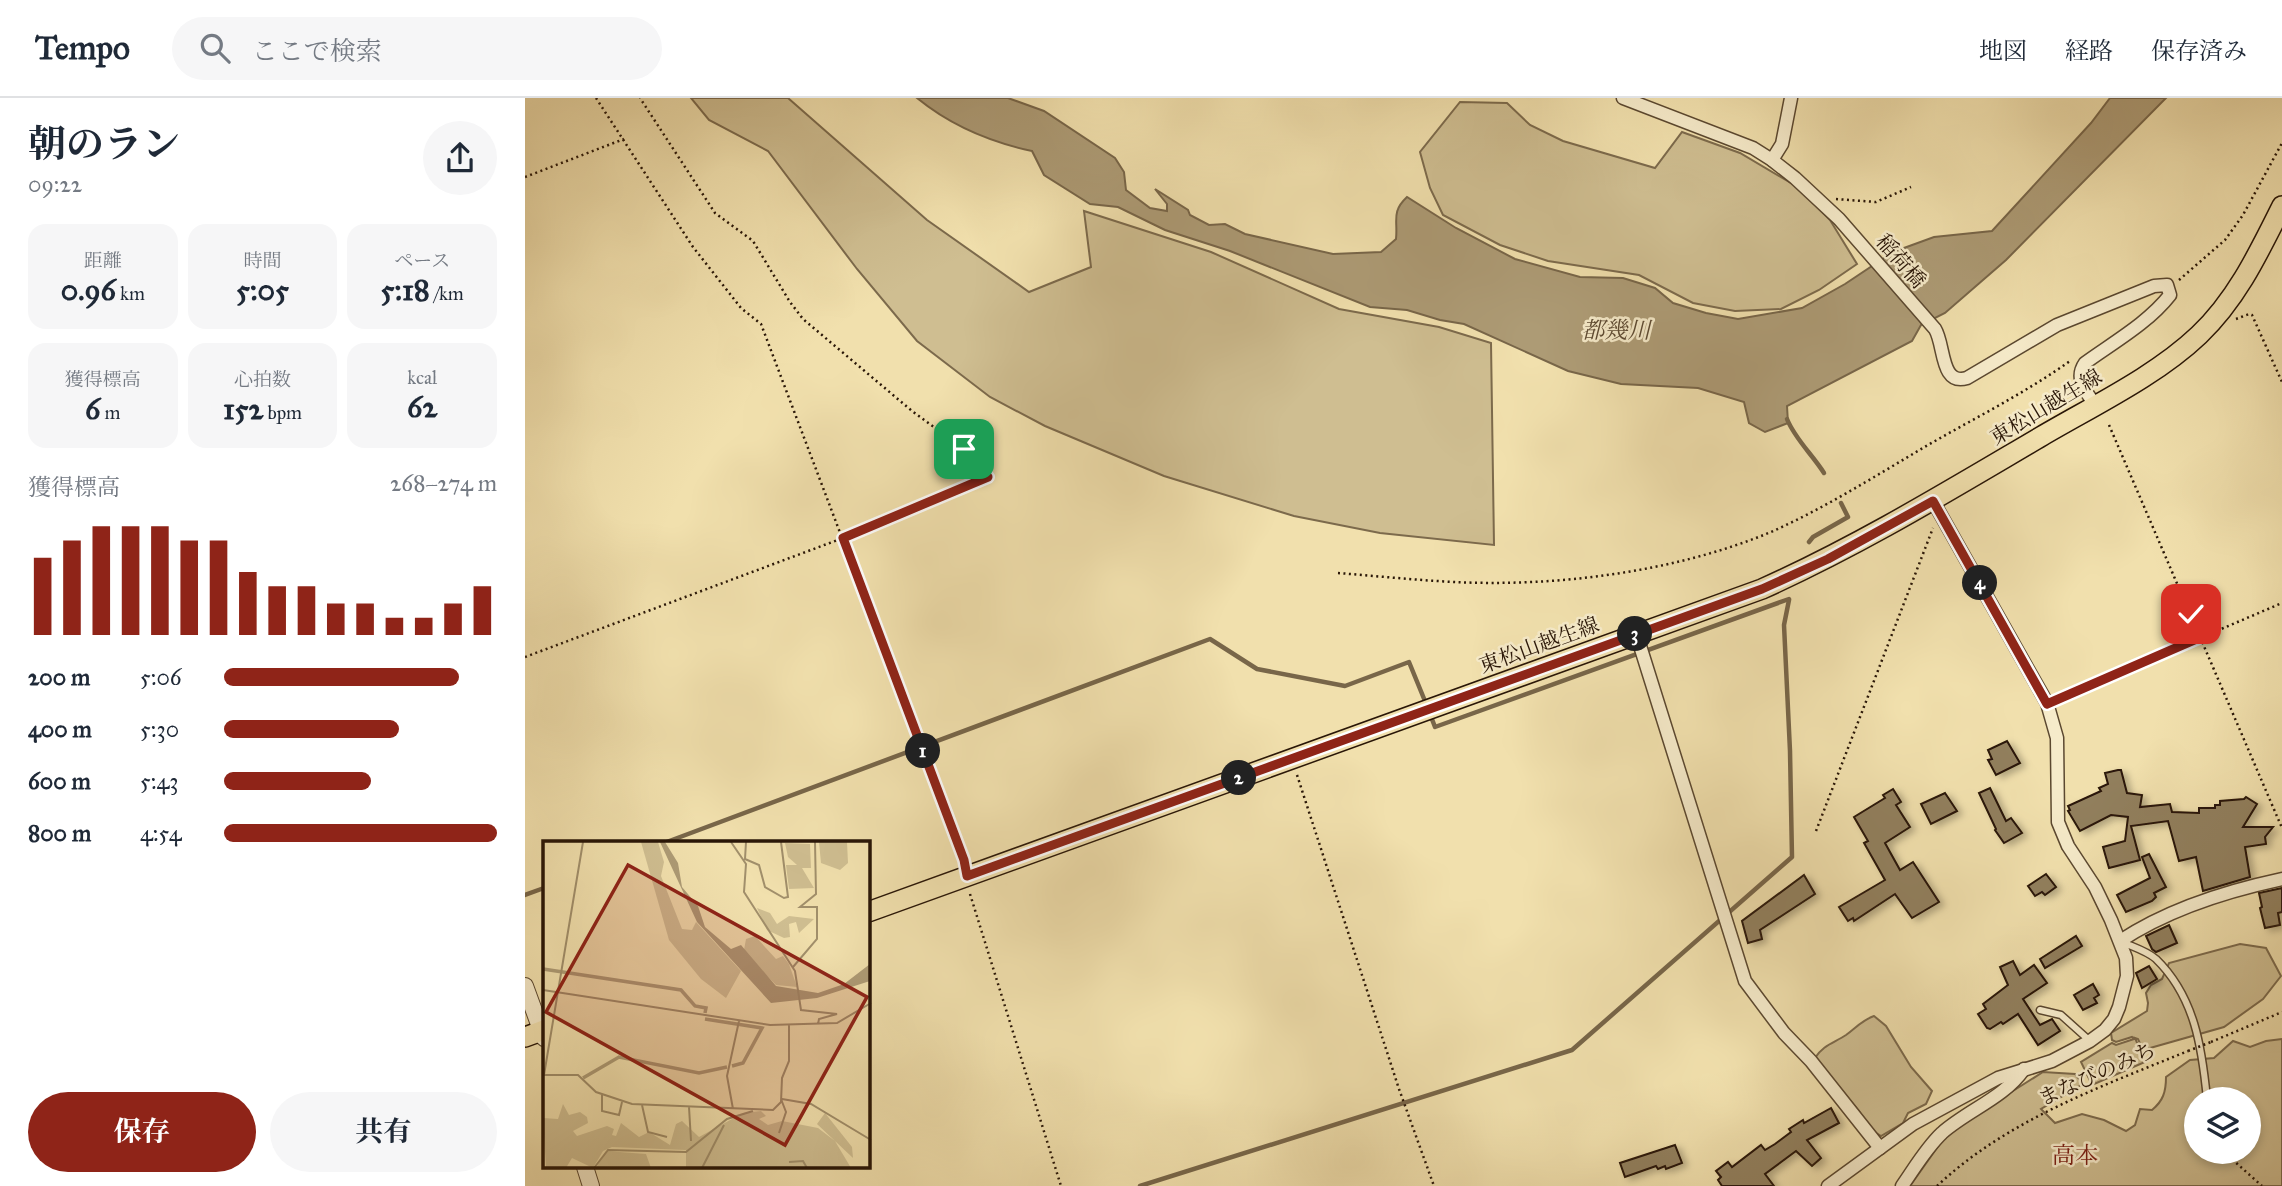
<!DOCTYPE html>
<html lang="ja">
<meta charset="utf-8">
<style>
body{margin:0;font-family:"IM FELL Great Primer","Noto Serif JP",serif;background:#f6f6f7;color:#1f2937;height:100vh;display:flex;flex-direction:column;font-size:26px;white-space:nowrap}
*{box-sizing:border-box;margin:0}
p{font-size:23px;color:#747a83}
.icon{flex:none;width:38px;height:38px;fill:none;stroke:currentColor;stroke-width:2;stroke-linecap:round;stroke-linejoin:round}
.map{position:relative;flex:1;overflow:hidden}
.drawer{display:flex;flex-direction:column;background:#fff;width:525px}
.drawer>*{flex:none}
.buttons{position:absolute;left:1659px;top:989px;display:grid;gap:14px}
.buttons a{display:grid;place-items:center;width:77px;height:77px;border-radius:50%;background:#fff;box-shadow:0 4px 10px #0003;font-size:35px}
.pin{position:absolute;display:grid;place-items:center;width:60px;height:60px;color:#fff;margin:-30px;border-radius:14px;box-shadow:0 4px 10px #0006}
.km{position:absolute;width:35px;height:35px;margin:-18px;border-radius:50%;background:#222;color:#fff;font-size:19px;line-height:35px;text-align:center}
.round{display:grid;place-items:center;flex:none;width:74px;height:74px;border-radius:37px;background:#f6f6f7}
.head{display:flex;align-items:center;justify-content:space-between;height:119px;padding:0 28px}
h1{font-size:38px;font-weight:700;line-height:52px}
.stats{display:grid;grid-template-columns:repeat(3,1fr);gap:10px;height:119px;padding:7px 28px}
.stats div{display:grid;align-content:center;border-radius:18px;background:#f6f6f7;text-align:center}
.stats b{font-size:30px;font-weight:700}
.stats small{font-size:19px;font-weight:400}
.stats p{font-size:19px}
.chart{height:196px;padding:14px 28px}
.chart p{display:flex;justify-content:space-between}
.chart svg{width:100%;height:126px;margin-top:7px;stroke:#8f2418;stroke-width:6}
.action{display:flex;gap:14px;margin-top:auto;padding:14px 28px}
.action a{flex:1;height:80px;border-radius:42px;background:#8f2418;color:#fff;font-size:28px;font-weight:700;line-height:80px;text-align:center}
.action a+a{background:#f6f6f7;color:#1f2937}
ul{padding:0 28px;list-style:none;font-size:23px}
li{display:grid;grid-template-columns:112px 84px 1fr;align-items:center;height:52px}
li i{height:18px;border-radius:9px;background:#8f2418}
header{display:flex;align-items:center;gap:42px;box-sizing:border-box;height:98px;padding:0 35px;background:#fff;border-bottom:2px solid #e0e1e3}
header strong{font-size:33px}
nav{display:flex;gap:38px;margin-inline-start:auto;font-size:24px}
.search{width:490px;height:63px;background:#f6f6f7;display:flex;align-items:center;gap:18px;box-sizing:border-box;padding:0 24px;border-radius:38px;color:#747a83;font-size:26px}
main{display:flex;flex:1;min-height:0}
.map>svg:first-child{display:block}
.green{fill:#cfbe91;stroke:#7c6a4c;stroke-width:2;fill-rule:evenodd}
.water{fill:#ad9b75;stroke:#786649;stroke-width:2}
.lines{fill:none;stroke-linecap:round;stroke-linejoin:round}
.stream{stroke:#786649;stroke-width:4.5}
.building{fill:#917f5d;stroke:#291607;stroke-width:2;filter:url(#shadow)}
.service-casing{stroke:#5b4830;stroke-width:9}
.minor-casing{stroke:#5b4830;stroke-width:15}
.tertiary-casing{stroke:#5b4830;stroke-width:18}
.primary-casing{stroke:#291607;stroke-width:22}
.path{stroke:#291607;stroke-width:2.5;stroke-dasharray:2 3.5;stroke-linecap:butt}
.service{stroke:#f6ebca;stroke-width:6}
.minor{stroke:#f6ebca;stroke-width:12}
.tertiary{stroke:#f6ebca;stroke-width:16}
.primary{stroke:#f1e0ad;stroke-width:19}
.path-bridge{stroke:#291607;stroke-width:2.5;stroke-dasharray:2 3.5;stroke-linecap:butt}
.route-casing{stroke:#fff;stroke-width:14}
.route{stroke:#8f2418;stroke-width:9}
.labels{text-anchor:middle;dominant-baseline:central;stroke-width:5;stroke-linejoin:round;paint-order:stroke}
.street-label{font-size:21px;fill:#291607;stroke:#f6ebca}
.water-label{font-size:23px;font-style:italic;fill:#5e4b33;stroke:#f6ebca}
.neighbourhood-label{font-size:23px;fill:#7a1f14;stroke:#f6ebca}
.inset-river{fill:none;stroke:#ad9b75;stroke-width:3.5}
.inset-road{fill:none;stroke:#a18f6b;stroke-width:2}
.view{fill:#8f2418;fill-opacity:0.15;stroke:#8f2418;stroke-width:3.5}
.inset-edge{fill:none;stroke:#291607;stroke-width:3.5}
</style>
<header>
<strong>Tempo</strong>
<div class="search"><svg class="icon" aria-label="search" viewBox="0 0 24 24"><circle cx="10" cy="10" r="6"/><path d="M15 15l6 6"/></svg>ここで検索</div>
<nav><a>地図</a><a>経路</a><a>保存済み</a></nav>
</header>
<main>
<section class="drawer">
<div class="head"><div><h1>朝のラン</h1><p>09:22</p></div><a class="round"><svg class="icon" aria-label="share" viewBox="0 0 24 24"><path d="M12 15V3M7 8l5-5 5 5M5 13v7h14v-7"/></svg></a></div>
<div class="stats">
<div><p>距離</p><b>0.96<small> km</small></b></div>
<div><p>時間</p><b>5:05</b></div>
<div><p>ペース</p><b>5:18<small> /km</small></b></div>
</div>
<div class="stats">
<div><p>獲得標高</p><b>6<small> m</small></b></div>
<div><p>心拍数</p><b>152<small> bpm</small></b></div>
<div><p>kcal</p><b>62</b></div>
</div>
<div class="chart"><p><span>獲得標高</span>268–274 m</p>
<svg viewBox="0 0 160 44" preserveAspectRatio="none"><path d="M5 44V17M15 44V11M25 44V6M35 44V6M45 44V6M55 44V11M65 44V11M75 44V22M85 44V27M95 44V27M105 44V33M115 44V33M125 44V38M135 44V38M145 44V33M155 44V27"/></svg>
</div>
<ul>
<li><b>200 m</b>5:06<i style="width:86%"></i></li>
<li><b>400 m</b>5:30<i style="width:64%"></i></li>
<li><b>600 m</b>5:43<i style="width:54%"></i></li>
<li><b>800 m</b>4:54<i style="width:100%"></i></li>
</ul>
<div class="action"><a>保存</a><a>共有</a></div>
</section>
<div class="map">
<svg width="1757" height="1088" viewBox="0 0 1757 1088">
<defs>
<filter id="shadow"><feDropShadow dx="5" dy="3" stdDeviation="3.5" flood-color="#0004"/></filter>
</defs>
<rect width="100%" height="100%" fill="#f1e0ad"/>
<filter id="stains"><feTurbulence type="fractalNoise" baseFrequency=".00286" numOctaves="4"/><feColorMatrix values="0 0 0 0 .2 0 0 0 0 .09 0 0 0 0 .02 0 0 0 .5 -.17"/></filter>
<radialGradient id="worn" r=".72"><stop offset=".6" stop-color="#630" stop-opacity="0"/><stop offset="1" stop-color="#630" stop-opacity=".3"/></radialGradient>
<g class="green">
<path d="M166 0H263L402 122 504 194 566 169 559 113 686 154 814 211 914 229 966 245 969 447 855 435 769 418 639 378 520 328 465 299 392 243 332 171 243 53 184 22Z"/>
<path d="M935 4 982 5 1005 27 1038 43 1130 70 1157 34 1215 55 1271 88 1305 122 1332 166 1294 192 1256 211 1210 213 1168 205 1114 177 1023 163 975 147 918 117 905 90 895 54Z"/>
<path d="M1715 846 1741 850 1756 878 1738 901 1699 929 1618 952 1613 941 1610 940 1620 964 1567 987 1556 964 1587 945 1591 947 1609 941 1607 939 1591 944 1587 942 1586 935 1622 913 1623 905 1621 895 1626 887 1637 881 1644 865Z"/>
<path d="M1349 918 1361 928 1386 969 1407 993 1401 1006 1383 1015 1378 1025 1356 1038 1345 1031 1334 1013 1290 960C1298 947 1309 945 1321 937 1331 930 1337 922 1349 918Z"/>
<path d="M1757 941V1088H1385L1419 1040 1442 1022 1518 974 1550 976 1558 986 1516 1011 1530 1025 1557 1016 1579 1022 1601 1033 1610 1027 1615 1011 1627 1012C1638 1003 1641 994 1641 979L1665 962 1689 960 1708 943 1725 949 1741 943ZM1671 1001H1724V1054H1671Z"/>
</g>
<path class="water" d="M392 0H483L519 13 590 60 599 74 601 92 625 110 642 113V106L630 91 663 112 665 117 684 127 700 126 720 136 808 156 856 154 871 141C873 122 866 114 882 99L931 130 990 161 1055 179 1098 180 1130 190 1148 205 1181 215 1213 221 1277 210 1320 186 1368 154 1409 139 1467 133 1566 25 1585 0H1641L1481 162 1420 215 1396 227 1387 243 1262 308 1263 325 1240 334 1224 325 1219 304 1173 290 1096 286 1043 273 939 226 915 222 882 212 845 209 705 153 640 132 593 109 565 106 519 77 507 53C465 44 425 27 392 0Z"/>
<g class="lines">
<g class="stream">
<path d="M1262 321C1270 341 1287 356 1299 375"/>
<path d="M1284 444 1288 439 1323 419 1316 405"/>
<path d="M905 616 910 629 1264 501"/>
<path d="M139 745 685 541 732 571 820 588 884 564 902 608"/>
<path d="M0 797 19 790"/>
<path d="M615 1088 1047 952 1267 759 1265 653 1259 527 1264 502"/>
</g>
</g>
<g class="building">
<path d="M1482 643 1495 665 1471 677 1463 662 1467 661 1463 652Z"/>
<path d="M1593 672H1596L1602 695 1617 697 1615 709 1645 706 1647 714 1674 715V710H1690V707H1695V703L1719 701 1721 699 1732 706 1718 729H1748L1740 739 1741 746 1720 749 1725 779 1678 793 1671 759 1654 763 1643 723 1606 728 1615 762 1584 770 1578 749 1600 743 1603 719 1586 717 1555 733 1543 713 1545 712 1543 708 1576 693 1574 690 1583 686 1580 675Z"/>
<path d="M1465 690 1481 723 1486 720 1497 735 1479 745 1470 732 1471 731 1454 695Z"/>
<path d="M1368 691 1376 704 1371 707 1385 729 1360 745 1375 772 1388 764 1414 804 1387 820 1370 796 1329 823 1328 820 1323 823 1314 809 1360 782 1339 745 1343 743 1329 719 1360 700 1358 697Z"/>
<path d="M1420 695 1432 713 1406 726 1396 706Z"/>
<path d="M1624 756 1641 789 1629 795 1631 799 1627 803 1601 814 1592 797 1625 780 1617 759Z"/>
<path d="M1521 776 1531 789 1520 797 1517 794 1510 798 1503 788Z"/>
<path d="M1279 777 1290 796 1235 832 1237 841 1223 845 1217 823Z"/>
<path d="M1757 790V814L1753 815 1755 827 1740 830 1735 810 1737 809 1734 795Z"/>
<path d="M1644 827 1652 845 1631 854 1627 851 1621 838Z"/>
<path d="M1551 838 1557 848 1520 870 1515 861Z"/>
<path d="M1488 863 1495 877 1509 867 1522 885 1498 901 1515 927 1527 921 1535 933 1513 947 1493 916 1478 926 1476 924 1465 931 1462 930 1453 916 1461 911 1458 906 1483 887 1475 869Z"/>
<path d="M1624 868 1632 881 1617 890 1611 875Z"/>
<path d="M1568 886 1574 897 1569 900 1572 905 1558 912 1549 897Z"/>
<path d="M1306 1010 1314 1025 1282 1042 1296 1060 1287 1068 1271 1053 1240 1076 1249 1088H1197L1193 1082 1196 1079 1191 1073 1203 1064 1207 1069 1236 1047 1240 1052 1250 1046 1266 1034 1264 1031 1278 1022 1279 1025Z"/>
<path d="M1150 1047 1157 1065 1141 1071 1140 1068 1133 1071 1131 1068 1100 1079 1095 1065Z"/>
</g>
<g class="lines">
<g class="service-casing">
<g id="service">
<path d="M1597 844C1608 849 1622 853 1631 861 1670 899 1677 950 1682 1001"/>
<path d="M1515 912 1536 917 1565 943"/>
</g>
</g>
<g class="minor-casing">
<g id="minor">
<path d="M1098 0 1228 50 1247 62 1270 80 1314 121 1410 231C1420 247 1415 288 1442 280L1532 227 1629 188 1642 187 1645 197C1623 225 1589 244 1560 265 1549 281 1561 293 1570 307"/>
<path d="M1247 62 1257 46 1266 0"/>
<path d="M1111 535 1220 883 1259 935 1286 963 1355 1050"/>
<path d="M1595 843C1643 811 1701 793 1757 781"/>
<path d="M1303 1088 1388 1026 1473 980 1527 963 1565 943 1580 932 1589 921 1594 909 1602 878 1601 860 1586 822 1570 789 1543 748 1533 724 1532 640 1522 605 1408 403"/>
<path d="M1377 1088C1389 1071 1401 1050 1417 1035 1443 1012 1479 1000 1499 971"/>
</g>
</g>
<g class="tertiary-casing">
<g id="tertiary">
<path d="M0 888 19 940"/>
<path d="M60 1069 66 1088"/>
</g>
</g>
<g class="primary-casing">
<g id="primary">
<path d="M343 814 1237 491C1335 447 1425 392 1517 338 1568 308 1631 278 1674 237 1712 201 1734 154 1757 108"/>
<path d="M0 939 19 932"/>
</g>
</g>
<g class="path">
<path d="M71 0 168 149 216 210 236 226 439 762"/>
<path d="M0 79 99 41"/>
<path d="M1311 101 1351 104 1386 89"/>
<path d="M1654 182 1700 142 1718 117 1757 45"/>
<path d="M1711 221 1724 216 1727 217 1757 284"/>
<path d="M1584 327 1757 730"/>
<path d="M813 475C851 478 890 482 929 484 1032 489 1150 474 1246 434 1300 410 1352 377 1403 347 1450 320 1500 295 1545 263"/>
<path d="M0 559 318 440 463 379 439 351 387 313 278 221 265 204 228 143 190 115 115 0"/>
<path d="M1535 600 1757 505"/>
<path d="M772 677 874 991 909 1088"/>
<path d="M1291 733 1408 430"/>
<path d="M445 796 536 1088"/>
<path d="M1686 944 1757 914"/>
<path d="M1699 1054 1737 1088"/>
<path d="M1412 1088C1482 1022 1575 989 1663 953"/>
</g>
<use href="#service" class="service"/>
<use href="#minor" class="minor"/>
<use href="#tertiary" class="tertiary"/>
<use href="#primary" class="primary"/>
<path class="path-bridge" d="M1663 953 1686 944"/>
</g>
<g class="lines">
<g class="route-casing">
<path id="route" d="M439 351 463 379 318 440 439 762 442 778 1237 491 1303 461 1408 403 1522 606 1676 539 1666 516"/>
</g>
<use href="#route" class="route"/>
</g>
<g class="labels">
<g class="street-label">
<text transform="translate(1376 163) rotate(49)">稲荷橋</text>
<text transform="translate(1521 309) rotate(-31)">東松山越生線</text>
<text transform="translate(1014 547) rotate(-20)">東松山越生線</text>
<text transform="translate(1572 976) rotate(-24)">まなびのみち</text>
</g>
<g class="water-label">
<text x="1091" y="232">都幾川</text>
</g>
<g class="neighbourhood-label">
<text x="1550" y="1057">高本</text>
</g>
</g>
<g transform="translate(18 743)">
<rect width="327" height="327" fill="#f1e0ad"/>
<path d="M98 1H115L121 21 118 35 139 88 149 89 153 81 198 130 183 157 158 138 126 99ZM276 1H304L305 22 297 29 278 22ZM242 2 267 3 268 27H259L271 47 246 48 243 24H254L245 16ZM214 67 227 72 234 83 246 75 271 78 256 92 253 81 246 83 247 96 241 97 224 89ZM212 95 233 118 240 115 246 123 254 146 233 144 207 117 201 109 203 98ZM20 263 26 274 37 271 44 276 45 282 30 290 34 295 64 285 71 288 69 294 73 295 78 282 96 296 106 291 127 304 133 283 139 280 156 296 200 272 218 270 223 275 216 278 225 284 239 280 275 287 292 300 308 327H143V309L69 306 60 310 50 327 29 317 23 327H3L0 277 15 278ZM282 272 309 306 310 317 274 283ZM63 310 103 313 108 327H53Z" fill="#cfbe91"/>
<path d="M117 1H122L135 22 139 46 155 65 162 86 188 108 198 104 233 145 275 152 301 143 327 123V140L274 157 228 162 154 81Z" fill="#ad9b75"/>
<path class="inset-river" d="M0 128 138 149 152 165 163 167 162 172M162 178 219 187 200 222 189 225M40 237 76 216 156 232 184 226"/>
<path class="inset-road" d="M188 1 203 23 201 51 252 130 258 169 294 173 276 178 275 183M203 1 202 18 216 24 222 46 241 57 245 56 238 1M250 126 274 98V66H257L273 53 272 1M0 149 227 184 294 182 328 162M0 234H35L53 251 89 263 230 269 238 261 239 237 246 220V184M1 234 40 1M59 254V270L76 274 79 261M239 258 268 263 328 299M99 264 105 291 124 296M146 266 148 300M190 268 184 235 196 180M236 292 243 271 238 258M246 321 260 320 264 327M51 327 65 309 143 311 184 278 210 270M159 327 181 284"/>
<path class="view" d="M85 24 324 156 242 304 3 171Z"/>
<rect width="327" height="327" class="inset-edge"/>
</g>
<rect width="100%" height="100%" filter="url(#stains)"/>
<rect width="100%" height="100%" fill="url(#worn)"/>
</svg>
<div class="buttons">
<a><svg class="icon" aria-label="layers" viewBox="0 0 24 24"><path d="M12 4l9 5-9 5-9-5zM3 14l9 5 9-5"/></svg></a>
</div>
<div class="pin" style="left:439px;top:351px;background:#1e9e55"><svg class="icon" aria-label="arrive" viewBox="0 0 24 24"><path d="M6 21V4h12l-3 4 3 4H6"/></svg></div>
<div class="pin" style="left:1666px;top:516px;background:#d93025"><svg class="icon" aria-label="check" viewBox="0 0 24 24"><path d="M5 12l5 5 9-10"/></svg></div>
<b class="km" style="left:398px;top:653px">1</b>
<b class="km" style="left:714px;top:680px">2</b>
<b class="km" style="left:1110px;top:536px">3</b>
<b class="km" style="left:1455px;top:485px">4</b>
</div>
</main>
